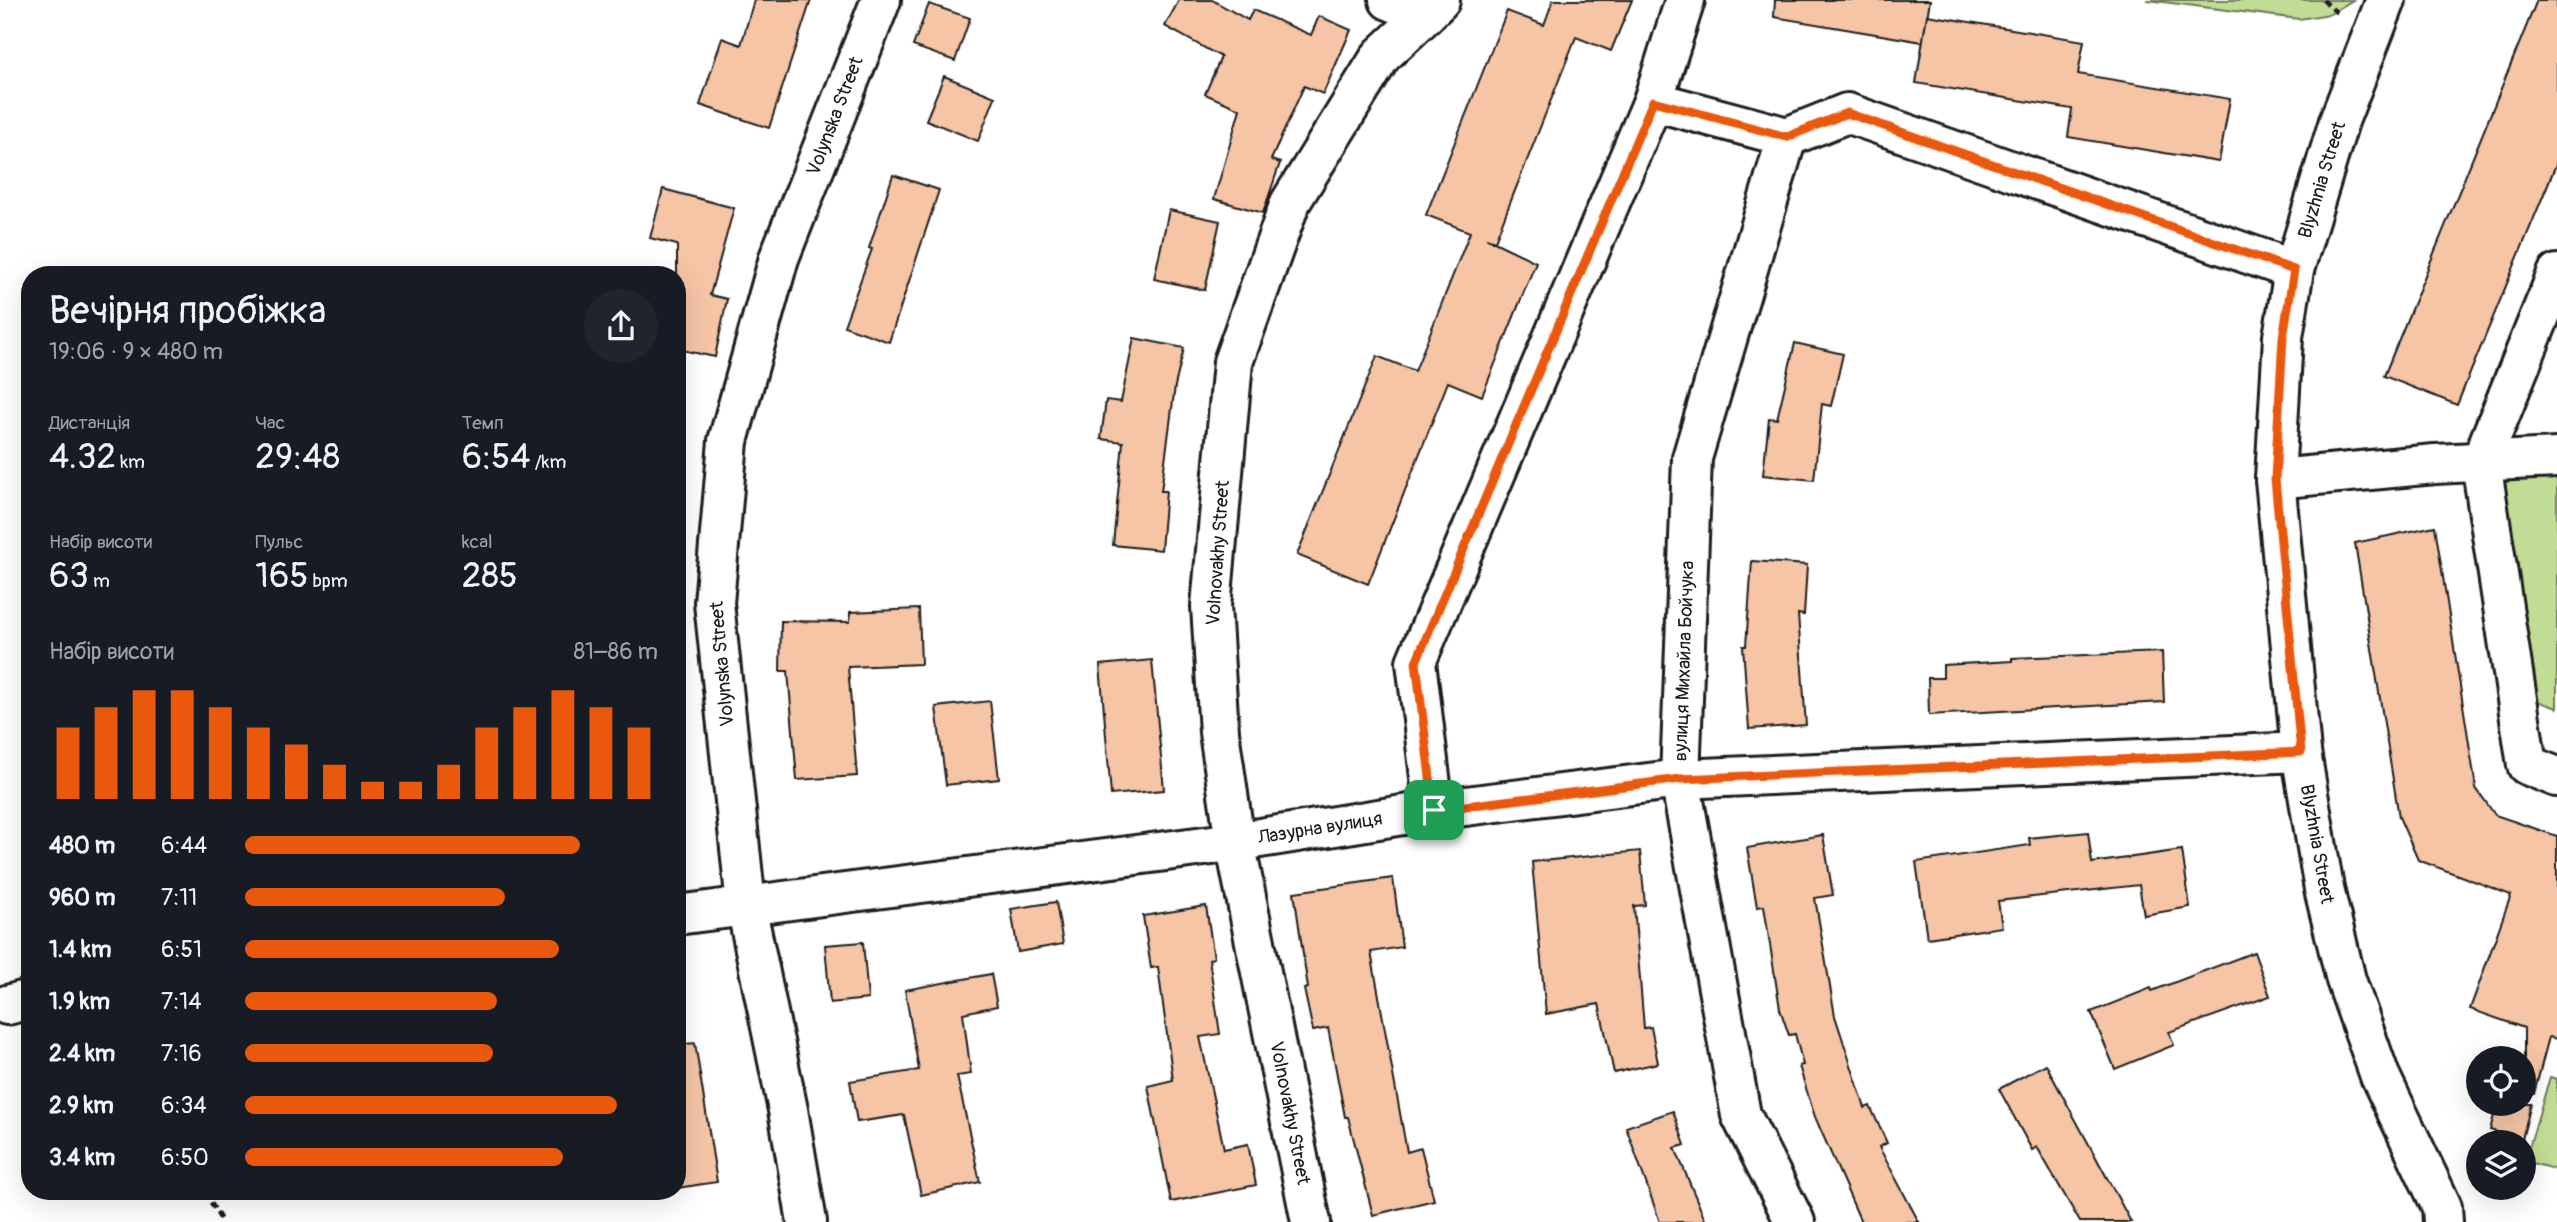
<!DOCTYPE html>
<html lang="uk">
<meta charset="utf-8">
<style>
body{margin:0;font-family:Pangolin,sans-serif;background:#20242c;color:#f1f3f6;height:100vh;display:flex;flex-direction:column;font-size:26px;white-space:nowrap}
*{box-sizing:border-box;margin:0}
p{font-size:23px;color:#9ea1a6}
.icon{flex:none;width:38px;height:38px;fill:none;stroke:currentColor;stroke-width:2;stroke-linecap:round;stroke-linejoin:round}
.map{position:relative;flex:1;overflow:hidden}
.sheet{position:absolute;left:21px;top:266px;width:665px;height:934px;display:flex;flex-direction:column;background:#171b24;border-radius:28px;box-shadow:0 7px 28px #0002}
.sheet>*{flex:none}
.buttons{position:absolute;left:2466px;top:1046px;display:grid;gap:14px}
.buttons a{display:grid;place-items:center;width:70px;height:70px;border-radius:50%;background:#171b24;box-shadow:0 7px 28px #0002;font-size:35px}
.pin{position:absolute;display:grid;place-items:center;width:60px;height:60px;color:#fff;margin:-30px;border-radius:14px;box-shadow:0 4px 10px #0006}
.round{display:grid;place-items:center;flex:none;width:74px;height:74px;border-radius:37px;background:#20242c}
.headline{display:flex;align-items:center;justify-content:space-between;height:119px;padding:0 28px}
h1{font-size:38px;font-weight:600;line-height:52px}
.figures{display:grid;grid-template-columns:repeat(3,1fr);gap:10px;height:119px;padding:7px 28px}
.figures div{display:grid;align-content:center}
.figures b{font-size:35px;font-weight:600}
.figures small{font-size:19px;font-weight:400}
.figures p{font-size:19px}
.chart{height:196px;padding:14px 28px}
.chart p{display:flex;justify-content:space-between}
.chart svg{width:100%;height:126px;margin-top:7px;stroke:#ea580c;stroke-width:6}
ul{padding:0 28px;list-style:none;font-size:23px}
li{display:grid;grid-template-columns:112px 84px 1fr;align-items:center;height:52px}
li i{height:18px;border-radius:9px;background:#ea580c}
.map>svg:first-child{display:block}
.green{fill:#c1dc94;stroke:#6e7c58;stroke-width:2}
.building{fill:#f5c5a5;stroke:#1c1c1c;stroke-width:2}
.lines{fill:none;stroke-linecap:round;stroke-linejoin:round}
.minor-casing{stroke:#1c1c1c;stroke-width:44}
.path{stroke:#1c1c1c;stroke-width:4.5;stroke-dasharray:7 5;stroke-linecap:butt}
.minor{stroke:#fff;stroke-width:38}
.route-casing{stroke:#fff;stroke-width:14}
.route{stroke:#ea580c;stroke-width:9}
.labels{text-anchor:middle;dominant-baseline:central;stroke-width:5;stroke-linejoin:round;paint-order:stroke}
.street-label{font-size:19px;fill:#1c1c1c;stroke:#fff}
</style>
<div class="map">
<svg width="2557" height="1222" viewBox="0 0 2557 1222">
<rect width="100%" height="100%" fill="#fff"/>
<filter id="ink" filterUnits="userSpaceOnUse"><feTurbulence type="fractalNoise" baseFrequency=".0143" numOctaves="2"/><feDisplacementMap in="SourceGraphic" scale="14" xChannelSelector="R" yChannelSelector="G"/><feConvolveMatrix kernelMatrix="1 2 1 2 8 2 1 2 1" color-interpolation-filters="sRGB"/></filter>
<g filter="url(#ink)">
<g class="green">
<path d="M2147 0H2353L2330 14 2299 19Z"/>
<path d="M2557 475V708L2532 699 2502 480Z"/>
<path d="M2550 1077 2557 1079V1170L2525 1161Z"/>
</g>
<g class="building">
<path d="M754 0H811L769 128 700 105 722 38 741 45Z"/>
<path d="M1179 0H1212L1248 20 1253 10 1311 35 1319 16 1351 30 1323 94 1304 86 1271 160 1280 163 1263 213 1214 199 1240 109 1205 94 1221 57 1165 26Z"/>
<path d="M1553 0H1632L1611 51 1576 37 1495 241 1486 238 1536 262 1482 396 1448 382 1368 584 1297 555 1377 356 1415 371 1470 232 1426 215 1507 11 1544 25Z"/>
<path d="M1775 0H1930L1923 42 1774 17Z"/>
<path d="M2537 0H2557V162L2457 405 2384 376Z"/>
<path d="M929 4 970 18 955 61 913 46Z"/>
<path d="M1927 15 2084 41 2078 74 2230 99 2219 162 2068 137 2072 109 1916 83Z"/>
<path d="M944 76 995 97 978 141 926 120Z"/>
<path d="M893 175 939 190 889 342 844 326 872 249 869 248Z"/>
<path d="M663 189 734 208 710 295 727 299 715 357 677 349V245L650 238Z"/>
<path d="M1169 210 1220 221 1205 290 1154 279Z"/>
<path d="M1134 338 1184 348 1175 386 1161 491H1166L1161 550 1113 545 1123 442 1101 439 1106 400 1121 402Z"/>
<path d="M1795 343 1843 354 1831 406 1822 404 1814 480 1763 475 1769 418 1777 419Z"/>
<path d="M2435 526 2476 788 2495 815 2557 836V1039L2549 1037 2534 1094 2524 1093V1028L2470 1009 2511 895 2418 860 2399 817 2355 543Z"/>
<path d="M1752 561 1807 565 1804 615 1798 614 1806 725 1749 729 1743 646H1746Z"/>
<path d="M919 609 921 664 848 667 857 776 797 780 788 671H780L781 621 850 622V612Z"/>
<path d="M2162 652 2164 702 1929 715 1928 678H1943V665L2012 661V658Z"/>
<path d="M1152 660 1164 790 1111 795 1100 665Z"/>
<path d="M990 701 999 779 946 785 936 707Z"/>
<path d="M2088 832 2092 863 2182 850 2190 907 2144 915 2139 885 1998 901 2002 927 1927 938 1916 862 2030 845 2029 838Z"/>
<path d="M1823 835 1833 895 1815 898 1835 1016 1865 1108 1870 1106 1887 1143 1879 1147 1919 1222H1861L1815 1117 1799 1066 1803 1065 1795 1034 1789 1035 1780 1009 1764 906 1757 907 1747 848Z"/>
<path d="M1640 851 1645 905 1634 906 1644 1028 1651 1027 1658 1063 1614 1073 1599 1004 1546 1014 1532 862Z"/>
<path d="M1393 878 1402 947 1371 952 1407 1152 1421 1148 1434 1200 1373 1215 1348 1117H1345L1328 1028 1313 1031 1304 989 1308 988 1294 892Z"/>
<path d="M1056 902 1063 944 1018 952 1011 909Z"/>
<path d="M1206 906 1214 958 1209 959 1220 1034 1200 1037 1224 1149 1248 1144 1256 1185 1171 1202 1148 1086 1173 1080 1158 967 1151 968 1143 916Z"/>
<path d="M863 942 868 999 830 1003 825 945Z"/>
<path d="M2254 952 2270 996 2169 1032 2174 1045 2115 1069 2091 1012 2151 988 2152 991Z"/>
<path d="M991 974 997 1006 963 1013 971 1074 957 1076 980 1182 921 1195 904 1115 857 1122 850 1081 919 1070 905 990Z"/>
<path d="M695 1043 717 1182 677 1188V1045Z"/>
<path d="M2046 1064 2053 1078 2131 1222H2080L2037 1147 2032 1150 1999 1089Z"/>
<path d="M2497 1104H2531L2522 1139 2490 1130Z"/>
<path d="M1673 1111 1685 1145 1675 1148 1706 1222H1660L1626 1127Z"/>
</g>
<g class="lines">
<g class="minor-casing">
<g id="minor">
<path d="M1389 0 1425 15 1440 0"/>
<path d="M1685 0 1653 101 1787 137 1847 113 2294 270"/>
<path d="M2386 0 2339 121 2294 270 2283 337 2275 479 2301 752 2324 889 2346 980 2380 1076 2442 1207 2443 1222"/>
<path d="M1787 137 1692 458 1680 779 1741 1115 1795 1222"/>
<path d="M2557 274 2481 462 2527 765 2557 777"/>
<path d="M2275 479 2435 464 2557 458"/>
<path d="M1434 810 1416 662 1653 101"/>
<path d="M677 915 1235 842 1434 810 1680 779 2301 752"/>
<path d="M7 1005 30 999"/>
<path d="M807 1222 788 1110 746 905 714 603 728 441 779 258 881 0"/>
<path d="M1311 1222 1235 842 1219 732 1211 606 1233 362 1290 203 1381 56 1425 15"/>
</g>
</g>
<g class="path">
<path d="M2323 0 2338 14"/>
<path d="M205 1192 222 1222"/>
</g>
<use href="#minor" class="minor"/>
</g>
</g>
<g class="lines" filter="url(#ink)">
<g class="route-casing">
<path id="route" d="M1653 101 1787 137 1847 113 2294 270 2283 337 2275 479 2301 752 1680 779 1434 810 1416 662Z"/>
</g>
<use href="#route" class="route"/>
</g>
<g class="labels">
<g class="street-label">
<text transform="translate(835 116) rotate(-69)">Volynska Street</text>
<text transform="translate(2322 180) rotate(-73)">Blyzhnia Street</text>
<text transform="translate(1218 553) rotate(-86)">Volnovakhy Street</text>
<text transform="translate(1684 661) rotate(-88)">вулиця Михайла Бойчука</text>
<text transform="translate(722 664) rotate(-95)">Volynska Street</text>
<text transform="translate(1320 828) rotate(-9)">Лазурна вулиця</text>
<text transform="translate(2317 844) rotate(80)">Blyzhnia Street</text>
<text transform="translate(1290 1113) rotate(79)">Volnovakhy Street</text>
</g>
</g>
</svg>
<div class="buttons">
<a><svg class="icon" aria-label="locate" viewBox="0 0 24 24"><circle cx="12" cy="12" r="6"/><path d="M12 2v4M12 18v4M2 12h4M18 12h4"/></svg></a>
<a><svg class="icon" aria-label="layers" viewBox="0 0 24 24"><path d="M12 4l9 5-9 5-9-5zM3 14l9 5 9-5"/></svg></a>
</div>
<div class="pin" style="left:1434px;top:810px;background:#1e9e55"><svg class="icon" aria-label="arrive" viewBox="0 0 24 24"><path d="M6 21V4h12l-3 4 3 4H6"/></svg></div>
<section class="sheet">
<div class="headline"><div><h1>Вечірня пробіжка</h1><p>19:06 · 9 × 480 m</p></div><a class="round"><svg class="icon" aria-label="share" viewBox="0 0 24 24"><path d="M12 15V3M7 8l5-5 5 5M5 13v7h14v-7"/></svg></a></div>
<div class="figures">
<div><p>Дистанція</p><b>4.32<small> km</small></b></div>
<div><p>Час</p><b>29:48</b></div>
<div><p>Темп</p><b>6:54<small> /km</small></b></div>
</div>
<div class="figures">
<div><p>Набір висоти</p><b>63<small> m</small></b></div>
<div><p>Пульс</p><b>165<small> bpm</small></b></div>
<div><p>kcal</p><b>285</b></div>
</div>
<div class="chart"><p><span>Набір висоти</span>81–86 m</p>
<svg viewBox="0 0 160 44" preserveAspectRatio="none"><path d="M5 44V19M15 44V12M25 44V6M35 44V6M45 44V12M55 44V19M65 44V25M75 44V32M85 44V38M95 44V38M105 44V32M115 44V19M125 44V12M135 44V6M145 44V12M155 44V19"/></svg>
</div>
<ul>
<li><b>480 m</b>6:44<i style="width:81%"></i></li>
<li><b>960 m</b>7:11<i style="width:63%"></i></li>
<li><b>1.4 km</b>6:51<i style="width:76%"></i></li>
<li><b>1.9 km</b>7:14<i style="width:61%"></i></li>
<li><b>2.4 km</b>7:16<i style="width:60%"></i></li>
<li><b>2.9 km</b>6:34<i style="width:90%"></i></li>
<li><b>3.4 km</b>6:50<i style="width:77%"></i></li>
</ul>
</section>
</div>
